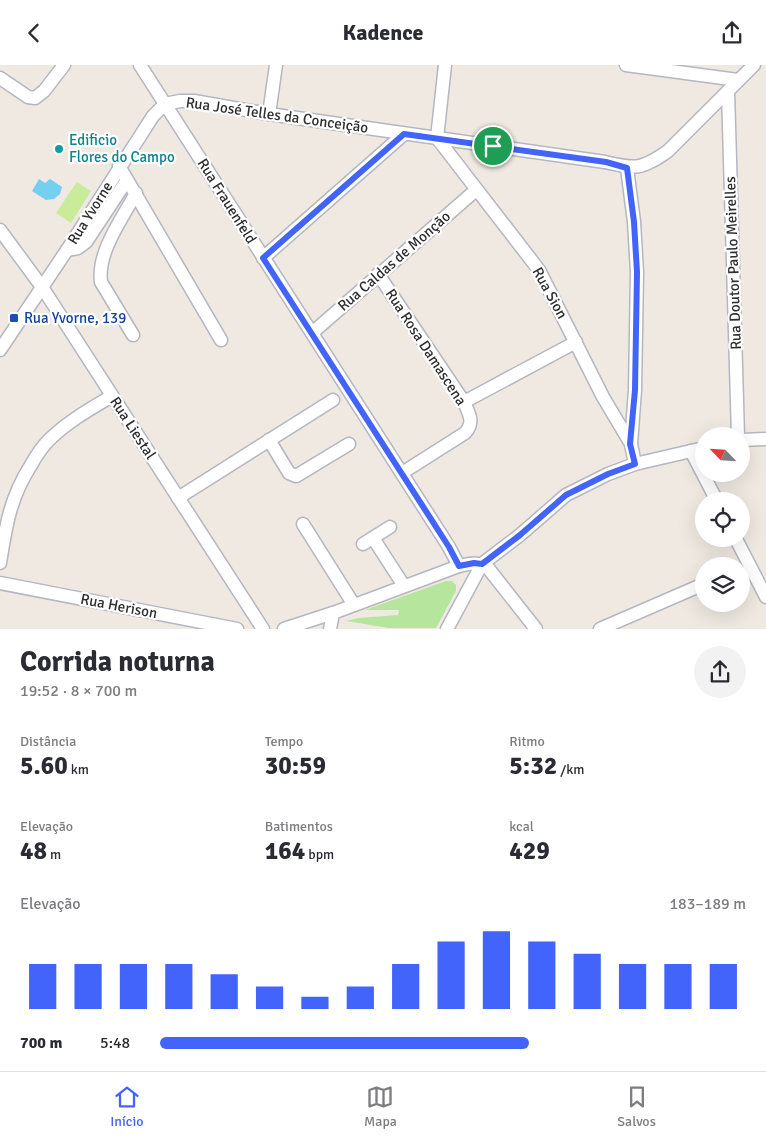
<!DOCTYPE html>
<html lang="pt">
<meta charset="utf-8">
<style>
body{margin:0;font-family:Signika,sans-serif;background:#f2f2f3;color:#2b2b33;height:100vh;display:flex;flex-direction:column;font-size:19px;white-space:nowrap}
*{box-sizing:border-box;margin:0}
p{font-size:16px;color:#7c7c81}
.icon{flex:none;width:28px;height:28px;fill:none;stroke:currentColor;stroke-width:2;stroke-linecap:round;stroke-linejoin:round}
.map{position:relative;height:564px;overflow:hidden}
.sheet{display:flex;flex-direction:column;background:#fff;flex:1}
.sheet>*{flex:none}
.needle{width:32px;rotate:295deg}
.buttons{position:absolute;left:695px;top:362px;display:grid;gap:10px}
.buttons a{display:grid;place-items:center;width:55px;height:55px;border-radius:50%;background:#fff;box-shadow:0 5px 20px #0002;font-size:25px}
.pin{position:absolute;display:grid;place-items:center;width:42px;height:42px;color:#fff;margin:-21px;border:2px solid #fff;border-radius:50%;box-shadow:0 1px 5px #0007}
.round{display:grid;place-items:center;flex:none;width:52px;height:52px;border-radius:26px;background:#f2f2f3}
.headline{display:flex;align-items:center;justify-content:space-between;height:85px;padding:0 20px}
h1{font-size:28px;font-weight:700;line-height:38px}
.metrics{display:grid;grid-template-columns:repeat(3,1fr);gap:8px;height:85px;padding:5px 20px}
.metrics div{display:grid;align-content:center}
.metrics b{font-size:25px;font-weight:700}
.metrics small{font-size:14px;font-weight:400}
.metrics p{font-size:14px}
.chart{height:140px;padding:10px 20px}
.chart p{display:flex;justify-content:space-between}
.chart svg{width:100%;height:90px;margin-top:5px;stroke:#4264fb;stroke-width:6}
ul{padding:0 20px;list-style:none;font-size:16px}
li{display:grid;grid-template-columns:80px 60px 1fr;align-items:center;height:38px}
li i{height:12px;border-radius:6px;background:#4264fb}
header{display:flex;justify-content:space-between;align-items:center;height:65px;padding:0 20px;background:#fff;font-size:22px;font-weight:700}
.menu{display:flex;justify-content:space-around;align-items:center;height:70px;border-top:1px solid #e1e1e2;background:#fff;font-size:14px;color:#7c7c81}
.menu a{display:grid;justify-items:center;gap:2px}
.menu .on{color:#4264fb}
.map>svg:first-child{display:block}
.green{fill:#b6e59e}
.pitch{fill:#c9ec9a}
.water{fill:#75cff0}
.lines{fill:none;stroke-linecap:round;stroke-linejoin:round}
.street-casing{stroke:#b4b7c1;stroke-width:15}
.street{stroke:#fff;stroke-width:12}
.route-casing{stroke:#fff;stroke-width:10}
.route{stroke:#4264fb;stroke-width:6}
.culture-dot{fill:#0f9aa8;stroke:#fff;stroke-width:2}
.transit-dot{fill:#1a4fb4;stroke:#fff;stroke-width:2}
.labels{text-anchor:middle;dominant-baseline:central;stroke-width:4.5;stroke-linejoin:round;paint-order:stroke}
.street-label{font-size:15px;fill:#2e2e2e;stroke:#fff}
.culture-label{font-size:15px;fill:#0d838f;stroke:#fff;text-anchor:start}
.transit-label{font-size:15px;fill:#164399;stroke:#fff;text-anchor:start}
</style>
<header><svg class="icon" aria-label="back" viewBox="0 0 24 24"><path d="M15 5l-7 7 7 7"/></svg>Kadence<svg class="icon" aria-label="share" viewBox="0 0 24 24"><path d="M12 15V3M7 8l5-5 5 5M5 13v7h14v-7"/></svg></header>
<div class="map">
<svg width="766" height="564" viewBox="0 0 766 564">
<rect width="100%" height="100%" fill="#efe9e1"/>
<path class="green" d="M446 516H452L456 520V526L436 563H389L346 556 359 553 398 550 399 545H365Z"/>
<path class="pitch" d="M77 117 91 126 71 158 56 148Z"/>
<path class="water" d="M39 114 45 118 50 114 62 122 60 129 54 134 46 135 32 126Z"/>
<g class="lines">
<g class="street-casing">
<g id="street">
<path d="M140 0 449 482 459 501"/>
<path d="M445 0 437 73 539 205 603 332 631 379 635 399"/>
<path d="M626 0 738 15"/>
<path d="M0 13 28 32 35 33 44 26 64 0"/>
<path d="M728 26 738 371"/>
<path d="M269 49 276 0"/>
<path d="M119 101 221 275"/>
<path d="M627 103 634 157 637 207 635 325 631 379"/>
<path d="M0 165 42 222 263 564"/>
<path d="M67 185 78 183 86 177 127 115"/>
<path d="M263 193 404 69"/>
<path d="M378 209 464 337C469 349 475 357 465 368L402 408"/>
<path d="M312 268 476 125"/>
<path d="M133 270 101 217C97 187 122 154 136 128"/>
<path d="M0 285 67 185 153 51 165 39 180 36H194L269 49 605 97C636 104 641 105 668 86L754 0"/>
<path d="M464 337 576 277"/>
<path d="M269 375 289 408 296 411 349 379"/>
<path d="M741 375 766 374"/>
<path d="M691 386 717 436"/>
<path d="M178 433 333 335"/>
<path d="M303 459 354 540"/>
<path d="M373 473 404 521"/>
<path d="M736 474 766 532"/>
<path d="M363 479 390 462"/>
<path d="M0 498C6 460 10 433 31 400 36 391 42 382 49 375 67 357 90 344 112 331"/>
<path d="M0 518 237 564"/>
<path d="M284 564 333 548 459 501C470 499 478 496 488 503L536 564"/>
<path d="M330 564 333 548"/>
<path d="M447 564 482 499 520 470 566 430 608 409 635 399 704 383"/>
<path d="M600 564 704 519"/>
</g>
</g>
<use href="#street" class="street"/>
</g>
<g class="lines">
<g class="route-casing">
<path id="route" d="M404 69 606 97 627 103 634 157 637 207 635 325 630 379 635 399 608 409 566 430 520 470 482 499 474 498 459 501 449 482 263 193Z"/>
</g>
<use href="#route" class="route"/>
</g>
<circle class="culture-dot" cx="59" cy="84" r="5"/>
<rect class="transit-dot" x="9" y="248" width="10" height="10" rx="2.5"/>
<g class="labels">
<g class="street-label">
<text transform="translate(277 50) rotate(8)">Rua José Telles da Conceição</text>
<text transform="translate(227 136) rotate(58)">Rua Frauenfeld</text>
<text transform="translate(90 148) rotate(-58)">Rua Yvorne</text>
<text transform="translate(394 196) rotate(-41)">Rua Caldas de Monção</text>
<text transform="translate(733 198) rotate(-92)">Rua Doutor Paulo Meirelles</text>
<text transform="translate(550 228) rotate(61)">Rua Sion</text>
<text transform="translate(426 282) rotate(57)">Rua Rosa Damascena</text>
<text transform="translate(133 363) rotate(57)">Rua Liestal</text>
<text transform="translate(119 541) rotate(11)">Rua Herison</text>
</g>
<g class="culture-label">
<text x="69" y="75">Edificio<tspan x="69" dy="17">Flores do Campo</tspan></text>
</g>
<g class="transit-label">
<text x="24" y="253">Rua Yvorne, 139</text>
</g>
</g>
</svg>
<div class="buttons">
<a><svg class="needle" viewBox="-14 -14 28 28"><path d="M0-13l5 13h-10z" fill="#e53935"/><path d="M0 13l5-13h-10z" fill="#7c7c81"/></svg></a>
<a><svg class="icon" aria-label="locate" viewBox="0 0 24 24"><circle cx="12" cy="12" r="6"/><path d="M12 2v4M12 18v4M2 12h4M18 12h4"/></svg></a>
<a><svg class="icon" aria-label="layers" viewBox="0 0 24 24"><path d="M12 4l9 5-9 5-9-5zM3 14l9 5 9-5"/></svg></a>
</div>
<div class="pin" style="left:493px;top:81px;background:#1e9e55"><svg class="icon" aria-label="arrive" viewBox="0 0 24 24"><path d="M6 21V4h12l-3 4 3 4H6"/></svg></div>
</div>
<section class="sheet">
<div class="headline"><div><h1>Corrida noturna</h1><p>19:52 · 8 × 700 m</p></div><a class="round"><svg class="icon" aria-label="share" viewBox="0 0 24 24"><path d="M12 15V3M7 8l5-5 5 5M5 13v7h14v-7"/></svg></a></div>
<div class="metrics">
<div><p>Distância</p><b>5.60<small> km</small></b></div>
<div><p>Tempo</p><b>30:59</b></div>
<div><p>Ritmo</p><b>5:32<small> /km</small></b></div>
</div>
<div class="metrics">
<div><p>Elevação</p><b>48<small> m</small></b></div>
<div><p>Batimentos</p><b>164<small> bpm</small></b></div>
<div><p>kcal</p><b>429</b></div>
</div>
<div class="chart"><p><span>Elevação</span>183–189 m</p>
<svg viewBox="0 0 160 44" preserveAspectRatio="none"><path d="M5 44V22M15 44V22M25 44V22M35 44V22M45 44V27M55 44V33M65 44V38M75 44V33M85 44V22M95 44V11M105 44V6M115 44V11M125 44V17M135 44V22M145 44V22M155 44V22"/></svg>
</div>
<ul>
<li><b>700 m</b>5:48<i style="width:63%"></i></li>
</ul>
</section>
<nav class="menu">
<a class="on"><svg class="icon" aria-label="home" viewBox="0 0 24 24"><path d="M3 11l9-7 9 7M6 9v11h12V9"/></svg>Início</a>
<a><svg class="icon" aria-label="map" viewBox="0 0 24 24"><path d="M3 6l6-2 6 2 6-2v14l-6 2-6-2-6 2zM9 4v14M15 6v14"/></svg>Mapa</a>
<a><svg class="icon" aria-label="saved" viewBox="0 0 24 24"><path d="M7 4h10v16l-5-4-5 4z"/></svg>Salvos</a>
</nav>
